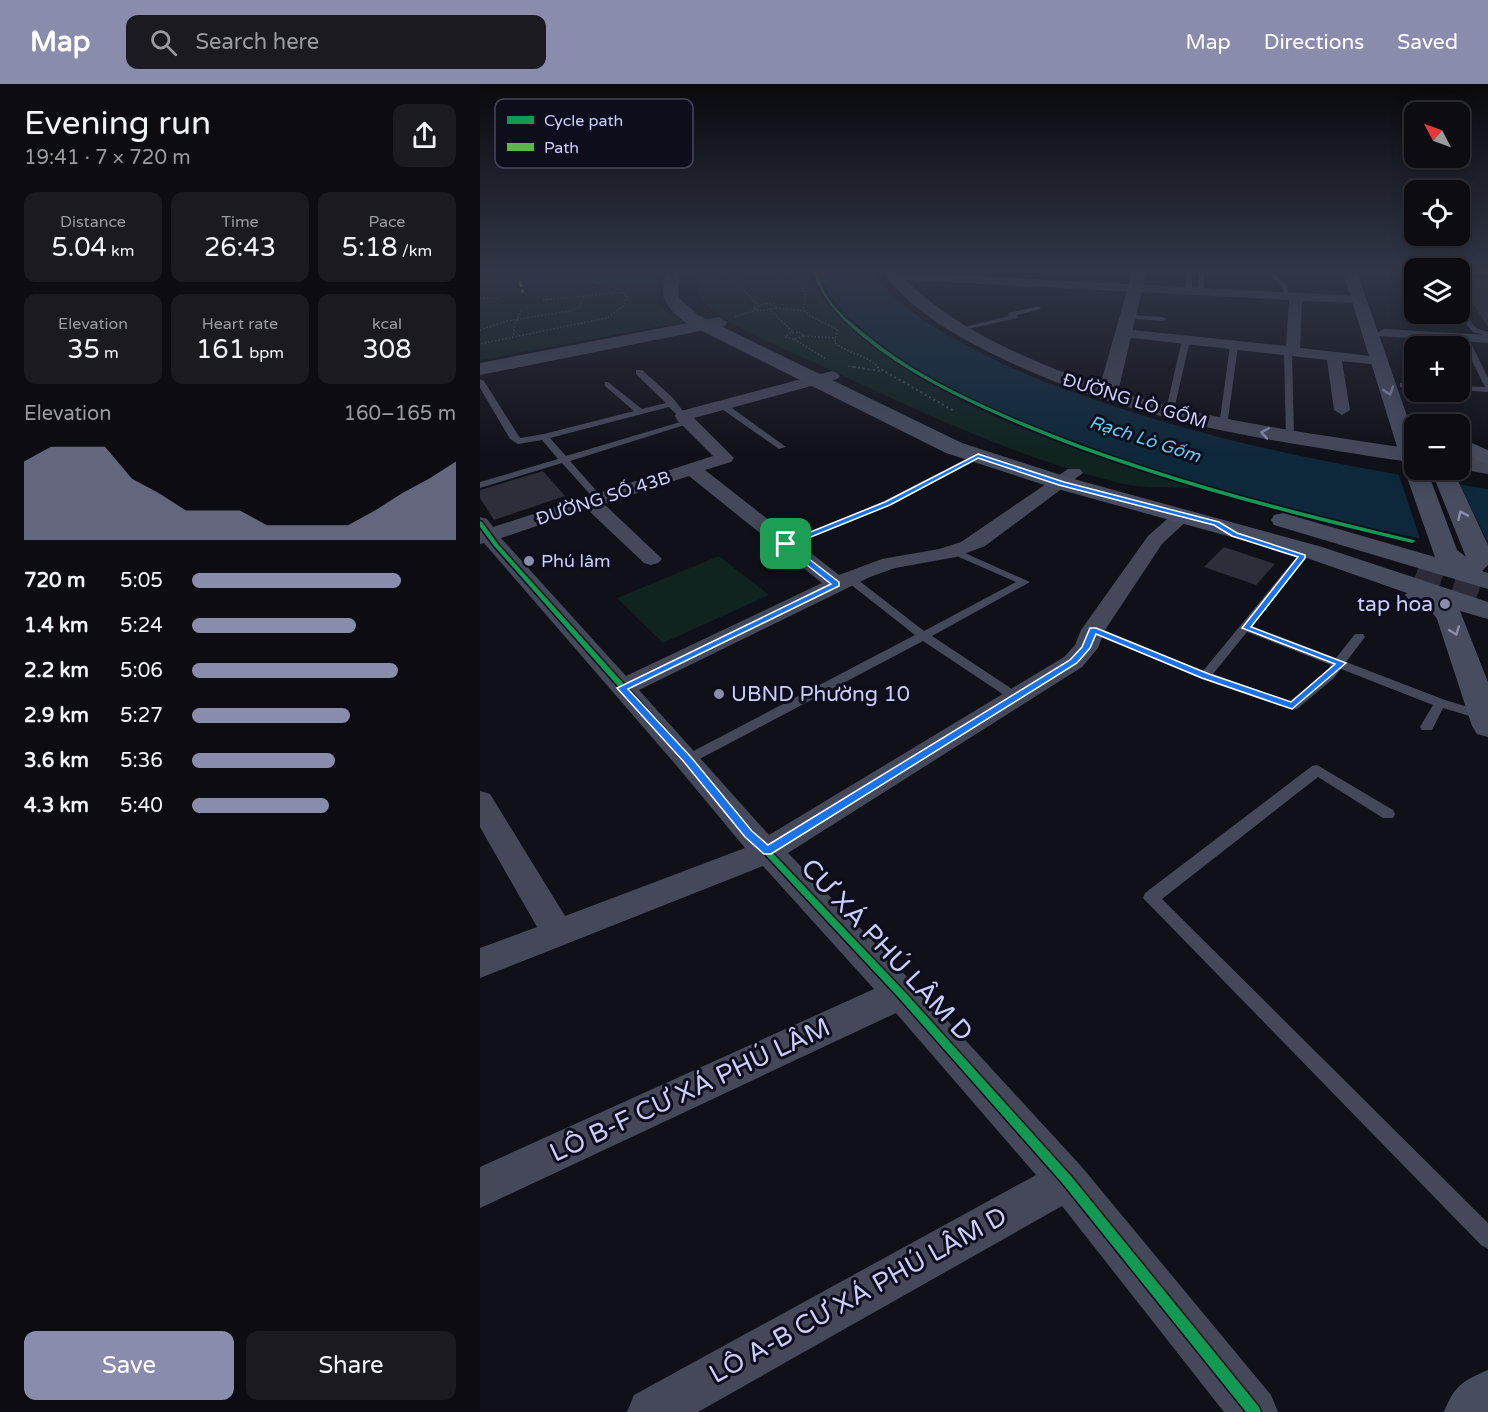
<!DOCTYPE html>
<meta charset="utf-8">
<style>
body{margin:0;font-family:"Varela Round",sans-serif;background:#1a1a20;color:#f1f3f6;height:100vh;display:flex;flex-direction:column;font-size:22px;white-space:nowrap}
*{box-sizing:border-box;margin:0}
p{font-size:20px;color:#9a9b9f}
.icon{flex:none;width:33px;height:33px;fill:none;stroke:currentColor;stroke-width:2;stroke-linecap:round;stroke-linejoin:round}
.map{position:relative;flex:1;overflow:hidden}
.drawer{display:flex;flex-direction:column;background:#0c0c12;width:480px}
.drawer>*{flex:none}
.needle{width:39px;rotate:311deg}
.controls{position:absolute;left:924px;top:18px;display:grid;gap:12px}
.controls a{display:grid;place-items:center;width:66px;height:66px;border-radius:12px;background:#0c0c12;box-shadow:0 3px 15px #0003,0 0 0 2px #2c2c32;font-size:30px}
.pin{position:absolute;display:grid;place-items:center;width:51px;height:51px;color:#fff;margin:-26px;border-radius:12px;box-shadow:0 3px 9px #0006}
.round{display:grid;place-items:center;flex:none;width:63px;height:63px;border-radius:12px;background:#1a1a20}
.overview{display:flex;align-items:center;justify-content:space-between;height:102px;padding:0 24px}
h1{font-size:33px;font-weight:600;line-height:45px}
.metrics{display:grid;grid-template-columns:repeat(3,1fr);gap:9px;height:102px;padding:6px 24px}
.metrics div{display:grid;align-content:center;border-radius:12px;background:#1a1a20;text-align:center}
.metrics b{font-size:26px;font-weight:600}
.metrics small{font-size:16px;font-weight:400}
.metrics p{font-size:16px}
.chart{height:168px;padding:12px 24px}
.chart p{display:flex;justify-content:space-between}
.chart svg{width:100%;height:108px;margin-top:6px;fill:#8a8cac;opacity:.7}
.action{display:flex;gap:12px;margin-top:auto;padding:12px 24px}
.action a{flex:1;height:69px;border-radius:12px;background:#8a8cac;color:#fff;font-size:24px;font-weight:600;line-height:69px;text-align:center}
.action a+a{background:#1a1a20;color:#f1f3f6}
ul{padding:0 24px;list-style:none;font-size:20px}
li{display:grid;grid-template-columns:96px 72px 1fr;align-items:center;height:45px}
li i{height:15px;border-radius:8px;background:#8a8cac}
header{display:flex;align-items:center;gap:36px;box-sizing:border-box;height:84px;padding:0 30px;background:#8a8cac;color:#fff}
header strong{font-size:28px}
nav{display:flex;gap:33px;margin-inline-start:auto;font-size:21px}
.search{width:420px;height:54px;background:#1a1a20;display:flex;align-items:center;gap:15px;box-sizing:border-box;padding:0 21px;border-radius:12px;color:#9a9b9f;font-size:22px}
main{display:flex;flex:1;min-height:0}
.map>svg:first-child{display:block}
.green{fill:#102320}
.water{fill:#0e283b}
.pier{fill:#101018}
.building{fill:#2e2e3b}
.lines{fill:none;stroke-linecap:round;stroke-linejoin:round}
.secondary-tunnel{stroke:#2c2c3a;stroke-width:26;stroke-dasharray:26 13;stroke-linecap:butt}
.path-far1{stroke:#46555d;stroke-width:1.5;stroke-dasharray:1.5 2;stroke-linecap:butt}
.path{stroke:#46555d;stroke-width:2;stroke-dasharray:2 3;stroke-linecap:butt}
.service{fill:#454859;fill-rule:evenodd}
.minor{fill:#454859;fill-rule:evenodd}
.tertiary{fill:#454859;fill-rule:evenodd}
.secondary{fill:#474c5f;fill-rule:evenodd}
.quiet{stroke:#58b947;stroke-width:3;stroke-dasharray:6 3;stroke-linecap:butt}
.cycleway-casing{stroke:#0d0d1c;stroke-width:3}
.cycleway{fill:#139951;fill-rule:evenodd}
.oneway{stroke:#898dae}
.oneway2{stroke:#888baa}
.route{fill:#1a73e8;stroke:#fff;stroke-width:1.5;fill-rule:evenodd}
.poi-dot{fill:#8a8cac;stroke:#0d0d1c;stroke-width:2}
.labels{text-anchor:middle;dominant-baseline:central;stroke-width:6;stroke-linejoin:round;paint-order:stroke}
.far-street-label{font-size:18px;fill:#cbcefc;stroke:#0d0d1c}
.far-water-label{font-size:18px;font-style:italic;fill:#5fcbf6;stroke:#0d0d1c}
.far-poi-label{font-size:18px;fill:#cbcefc;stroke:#0d0d1c;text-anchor:start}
.poi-label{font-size:21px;fill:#cbcefc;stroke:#0d0d1c;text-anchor:end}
.near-street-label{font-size:26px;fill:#cbcefc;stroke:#0d0d1c}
.key{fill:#0d0d1c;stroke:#46475f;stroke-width:1.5}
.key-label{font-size:16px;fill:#cbcefc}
</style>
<header>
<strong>Map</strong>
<div class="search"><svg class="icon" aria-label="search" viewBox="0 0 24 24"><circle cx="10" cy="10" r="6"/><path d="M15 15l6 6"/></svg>Search here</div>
<nav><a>Map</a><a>Directions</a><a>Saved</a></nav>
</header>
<main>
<section class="drawer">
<div class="overview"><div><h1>Evening run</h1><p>19:41 · 7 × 720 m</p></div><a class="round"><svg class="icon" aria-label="share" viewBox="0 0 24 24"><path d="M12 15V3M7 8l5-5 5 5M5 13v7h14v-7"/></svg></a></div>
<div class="metrics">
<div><p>Distance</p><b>5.04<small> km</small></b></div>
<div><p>Time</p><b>26:43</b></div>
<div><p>Pace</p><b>5:18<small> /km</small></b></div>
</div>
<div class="metrics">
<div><p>Elevation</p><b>35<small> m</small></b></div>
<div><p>Heart rate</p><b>161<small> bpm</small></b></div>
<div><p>kcal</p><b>308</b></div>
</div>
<div class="chart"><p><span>Elevation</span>160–165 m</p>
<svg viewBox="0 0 160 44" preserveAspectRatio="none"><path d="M0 44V12L10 6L20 6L30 6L40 19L50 25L60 32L70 32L80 32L90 38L100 38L110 38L120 38L130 32L140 25L150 19L160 12V44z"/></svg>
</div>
<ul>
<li><b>720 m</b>5:05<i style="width:79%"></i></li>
<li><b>1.4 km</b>5:24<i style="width:62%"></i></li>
<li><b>2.2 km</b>5:06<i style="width:78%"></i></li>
<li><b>2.9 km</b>5:27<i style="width:60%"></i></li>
<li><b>3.6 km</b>5:36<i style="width:54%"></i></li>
<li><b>4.3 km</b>5:40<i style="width:52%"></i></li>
</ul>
<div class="action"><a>Save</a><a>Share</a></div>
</section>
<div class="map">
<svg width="1008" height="1328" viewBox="0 0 1008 1328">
<rect width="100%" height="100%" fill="#101018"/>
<g class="green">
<path d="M0 185H86L98 186 97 189 178 191 177 221 203 238 0 276Z"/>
<path d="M214 185H331C334 193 336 203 340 211 348 225 363 236 375 247 463 325 605 370 716 404 693 403 666 405 644 400 539 375 441 328 344 283 312 268 258 247 231 225 219 214 215 200 214 185Z"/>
<path d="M239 472 289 511 183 559 137 514Z"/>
</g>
<path class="water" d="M339 185H391C412 218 443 237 477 256 527 285 581 305 636 323 757 363 882 386 1008 405V468C862 440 717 405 579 351 513 326 446 297 391 252 369 234 345 213 339 185Z"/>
<path class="pier" d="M918 388 978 397 1008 459V471L941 458Z"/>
<g class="building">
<path d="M980 192 1008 193V243L980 199Z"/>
<path d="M63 387 85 412 14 436 0 414V406Z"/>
<path d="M744 463 795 480 776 501 724 483Z"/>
</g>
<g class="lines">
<path class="secondary-tunnel" d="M935 493 1008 518"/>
<g class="path-far1">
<path d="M243 185 241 190C254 194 267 195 278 185"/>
<path d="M245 185 311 190 326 209 323 225 330 232 357 245 355 259C369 270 387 271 399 284"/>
<path d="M260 186 250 192 277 220"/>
<path d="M0 194C39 200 122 184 147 213L143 222 127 234 0 260"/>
<path d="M0 214 21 215"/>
<path d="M63 216 145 208"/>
<path d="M286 219 295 220 296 224 279 227 273 224Z"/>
<path d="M296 224 325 227"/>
<path d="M291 227 313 248"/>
<path d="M255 233 276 226"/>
<path d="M0 246 27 237 90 227 99 223 104 212"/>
<path d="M319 248 324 252 314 255 305 253 310 249Z"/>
<path d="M324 252 356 254"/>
<path d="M33 254 35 240 42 224"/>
<path d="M314 255 346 275"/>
<path d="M368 282 383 284"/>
</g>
<g class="path">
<path d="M373 283 401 287"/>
<path d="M397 283 474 327"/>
</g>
<g class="service">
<path d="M706 185H712V207L709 209 706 207Z"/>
<path d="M781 185H787L807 200 809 213H805L802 202Z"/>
<path d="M721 186 724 188V208L721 210 718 208V188Z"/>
<path d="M980 186 1008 187V191L980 190Z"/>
<path d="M559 222 561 225 537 231 538 234 479 247 476 245 529 232 528 229Z"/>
<path d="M980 225 997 245 1008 248V252L993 248 978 230Z"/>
<path d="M647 231 683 233 686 235 683 237 645 234Z"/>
<path d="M984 251 988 253 1008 294V308L980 306V302L1005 303 980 253Z"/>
<path d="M706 254 710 256 693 330 689 332 685 330 702 256Z"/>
<path d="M754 260 758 262 747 342 743 345 739 342 750 262Z"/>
<path d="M808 266 812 268 814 353 810 356 806 353 804 268Z"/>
<path d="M156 286H162L192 313 207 332 206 334H200L189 323 70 354 86 372 207 336 214 338 90 377 122 413V417H116L82 379 0 404V398L78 375 62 356 38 360 30 355 0 304V295L4 297 40 354 64 350 154 327 125 302V298H128L162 325 186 319 156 290Z"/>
<path d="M923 299 934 300V304L920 303V299Z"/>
<path d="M239 319H245L306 363 299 365 239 323Z"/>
<path d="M498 369 501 370V374L410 421 310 462H302L301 460 404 417Z"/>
<path d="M476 465 550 498 452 552 541 611 543 614 541 617H533L443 557 212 679H202L200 676 202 673 435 551 365 496V492H373L444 547 536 498 472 470 471 468Z"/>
<path d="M823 469 828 472 772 542 856 574 875 550H883L885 553 866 578 965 616 1008 629V635L1003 636 963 624 952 646H942L940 643 953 621 861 585 854 594 817 625 812 626 721 595 607 546 613 542 617 543 723 587 819 470ZM767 548 851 581 846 588 810 617 733 590Z"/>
<path d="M837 681 913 726 915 730 913 734H903L838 693 682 815 1008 1139V1165L1001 1161 663 814 665 809 832 682Z"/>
</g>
<g class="minor">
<path d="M413 188 879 212 884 213 885 216 884 219 822 217 820 264 899 273 906 277 899 281 862 277 870 326 862 331 854 326 847 276 643 253 636 249 643 245 806 262 809 216 409 195 407 192Z"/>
<path d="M904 245 1008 251V259L899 252 897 249Z"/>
<path d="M352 287 357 289 360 292 357 295 214 334 254 374 251 378 225 386 359 491 402 475 459 465 481 458 588 385H600L603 389 505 462 476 473 415 484 390 493 159 606 289 751 584 573 595 561 601 546 668 452 695 428H709L712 432 682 460 625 546 618 564 602 583 308 769 433 899 601 1082 791 1311 798 1328H744L582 1122 218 1328H147L154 1311 556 1091 416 929 0 1124V1083L394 905 283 782 0 894V864L57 843 0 743V707L10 710 85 832 265 764 196 681 4 459 0 460V433L7 435 13 443 233 372 197 336 195 332 197 328ZM209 392 342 499 146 592 21 454 107 425 164 479 171 481 178 479 182 475 178 471 124 420Z"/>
</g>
<g class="tertiary">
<path d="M400 185H415C469 244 546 275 620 302L653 185H667L638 308C734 337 834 350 934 365V378C903 375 872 369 840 364 726 346 623 324 519 273 475 252 429 225 400 185Z"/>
<path d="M239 233 247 238 245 242 0 291V279Z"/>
<path d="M980 372 1008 376V390L980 385Z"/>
</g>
<g class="secondary">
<path d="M187 185H201L198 202 199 214 218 231 482 359 590 394 842 463 1008 518V535L980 527 1008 598V653L997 650 992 642 957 535C950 522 934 523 925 511L927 509 824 473 574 404 466 369 206 239C183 221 179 213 187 185Z"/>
<path d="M862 185H876L934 352V386H947L977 466 986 473 951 386H973L1008 461V481L1002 487 1008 489V505L794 441 791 436 794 431 803 429 955 473 923 382Z"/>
<path d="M980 354 1008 366V381L980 368Z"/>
<path d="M1008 1286V1328H964C974 1302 982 1297 1008 1286Z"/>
</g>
<path class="quiet" d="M40 197 43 209"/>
<g class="cycleway-casing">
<g id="cycleway">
<path d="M333 185H336C340 197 343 208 351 218 359 229 370 238 380 246 412 273 447 294 484 312 627 381 780 419 934 456L935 457 932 459C801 428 670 395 545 343 492 320 439 296 393 261 367 240 341 218 333 185Z"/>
<path d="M0 437 2 438 18 460 42 487 209 672 268 743 424 907 591 1092 779 1323 781 1328H766L583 1100 418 913 263 747 203 676 14 462 0 443Z"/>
</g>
</g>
<use href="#cycleway" class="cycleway"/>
</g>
<defs><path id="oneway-chevron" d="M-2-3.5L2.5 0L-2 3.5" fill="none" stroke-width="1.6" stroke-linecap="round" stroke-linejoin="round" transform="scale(1.5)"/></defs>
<g class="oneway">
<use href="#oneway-chevron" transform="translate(909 307) rotate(71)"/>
<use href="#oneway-chevron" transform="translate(982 431) rotate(-114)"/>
<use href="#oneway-chevron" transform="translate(975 547) rotate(70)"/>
</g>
<use class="oneway2" href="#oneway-chevron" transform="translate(785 349) rotate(-171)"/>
<linearGradient id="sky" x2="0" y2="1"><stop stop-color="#09090d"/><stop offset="0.5" stop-color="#313748"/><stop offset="1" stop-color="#313748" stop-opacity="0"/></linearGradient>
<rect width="1008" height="371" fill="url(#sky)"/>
<path class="route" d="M498 370 584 398 739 438 757 449 825 471V474L771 543 866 579 812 625 722 594 616 550 610 564 597 579 291 770H284L265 753 204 678 137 604 351 500 303 462V459L405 418ZM498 374 579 401 734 441 752 452 818 473 762 544 855 580 811 618 729 590 616 544H610L602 563 590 576 288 761 272 747 211 673 148 605 359 502V498L311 461 410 421Z"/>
<g class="poi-dot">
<circle cx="49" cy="477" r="6"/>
<circle cx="965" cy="520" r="6"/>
<circle cx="239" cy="610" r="6"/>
</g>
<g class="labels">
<g class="far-street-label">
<text transform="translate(655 317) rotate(17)">ĐƯỜNG LÒ GỐM</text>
<text transform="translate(123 414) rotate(-18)">ĐƯỜNG SỐ 43B</text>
</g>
<g class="far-water-label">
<text transform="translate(665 355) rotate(18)">Rạch Lò Gốm</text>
</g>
<g class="far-poi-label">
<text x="61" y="477">Phú lâm</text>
</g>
<g class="poi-label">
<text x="953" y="520">tap hoa</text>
<text x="251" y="610" text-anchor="start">UBND Phường 10</text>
</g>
<g class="near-street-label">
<text transform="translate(407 866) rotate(47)">CƯ XÁ PHÚ LÂM D</text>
<text transform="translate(210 1006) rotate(-25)">LÔ B-F CƯ XÁ PHÚ LÂM</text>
<text transform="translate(378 1211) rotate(-29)">LÔ A-B CƯ XÁ PHÚ LÂM D</text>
</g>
</g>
<rect x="15" y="15" width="198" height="69" rx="9" class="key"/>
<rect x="27" y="32" width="27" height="8" fill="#139951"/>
<rect x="27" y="59" width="27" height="8" fill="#58b947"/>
<g class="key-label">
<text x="64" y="42">Cycle path</text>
<text x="64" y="69">Path</text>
</g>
</svg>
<div class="controls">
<a><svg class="needle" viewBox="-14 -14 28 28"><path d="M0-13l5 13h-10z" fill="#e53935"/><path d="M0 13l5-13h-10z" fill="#9a9b9f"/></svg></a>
<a><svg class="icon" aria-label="locate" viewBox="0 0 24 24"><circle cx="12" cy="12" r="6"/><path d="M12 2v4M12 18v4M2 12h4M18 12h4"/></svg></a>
<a><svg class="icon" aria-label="layers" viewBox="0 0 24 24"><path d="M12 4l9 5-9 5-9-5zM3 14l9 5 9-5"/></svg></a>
<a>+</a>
<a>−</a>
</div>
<div class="pin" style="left:306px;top:460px;background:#1e9e55"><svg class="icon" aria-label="arrive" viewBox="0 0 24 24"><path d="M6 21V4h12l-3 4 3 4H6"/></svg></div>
</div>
</main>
